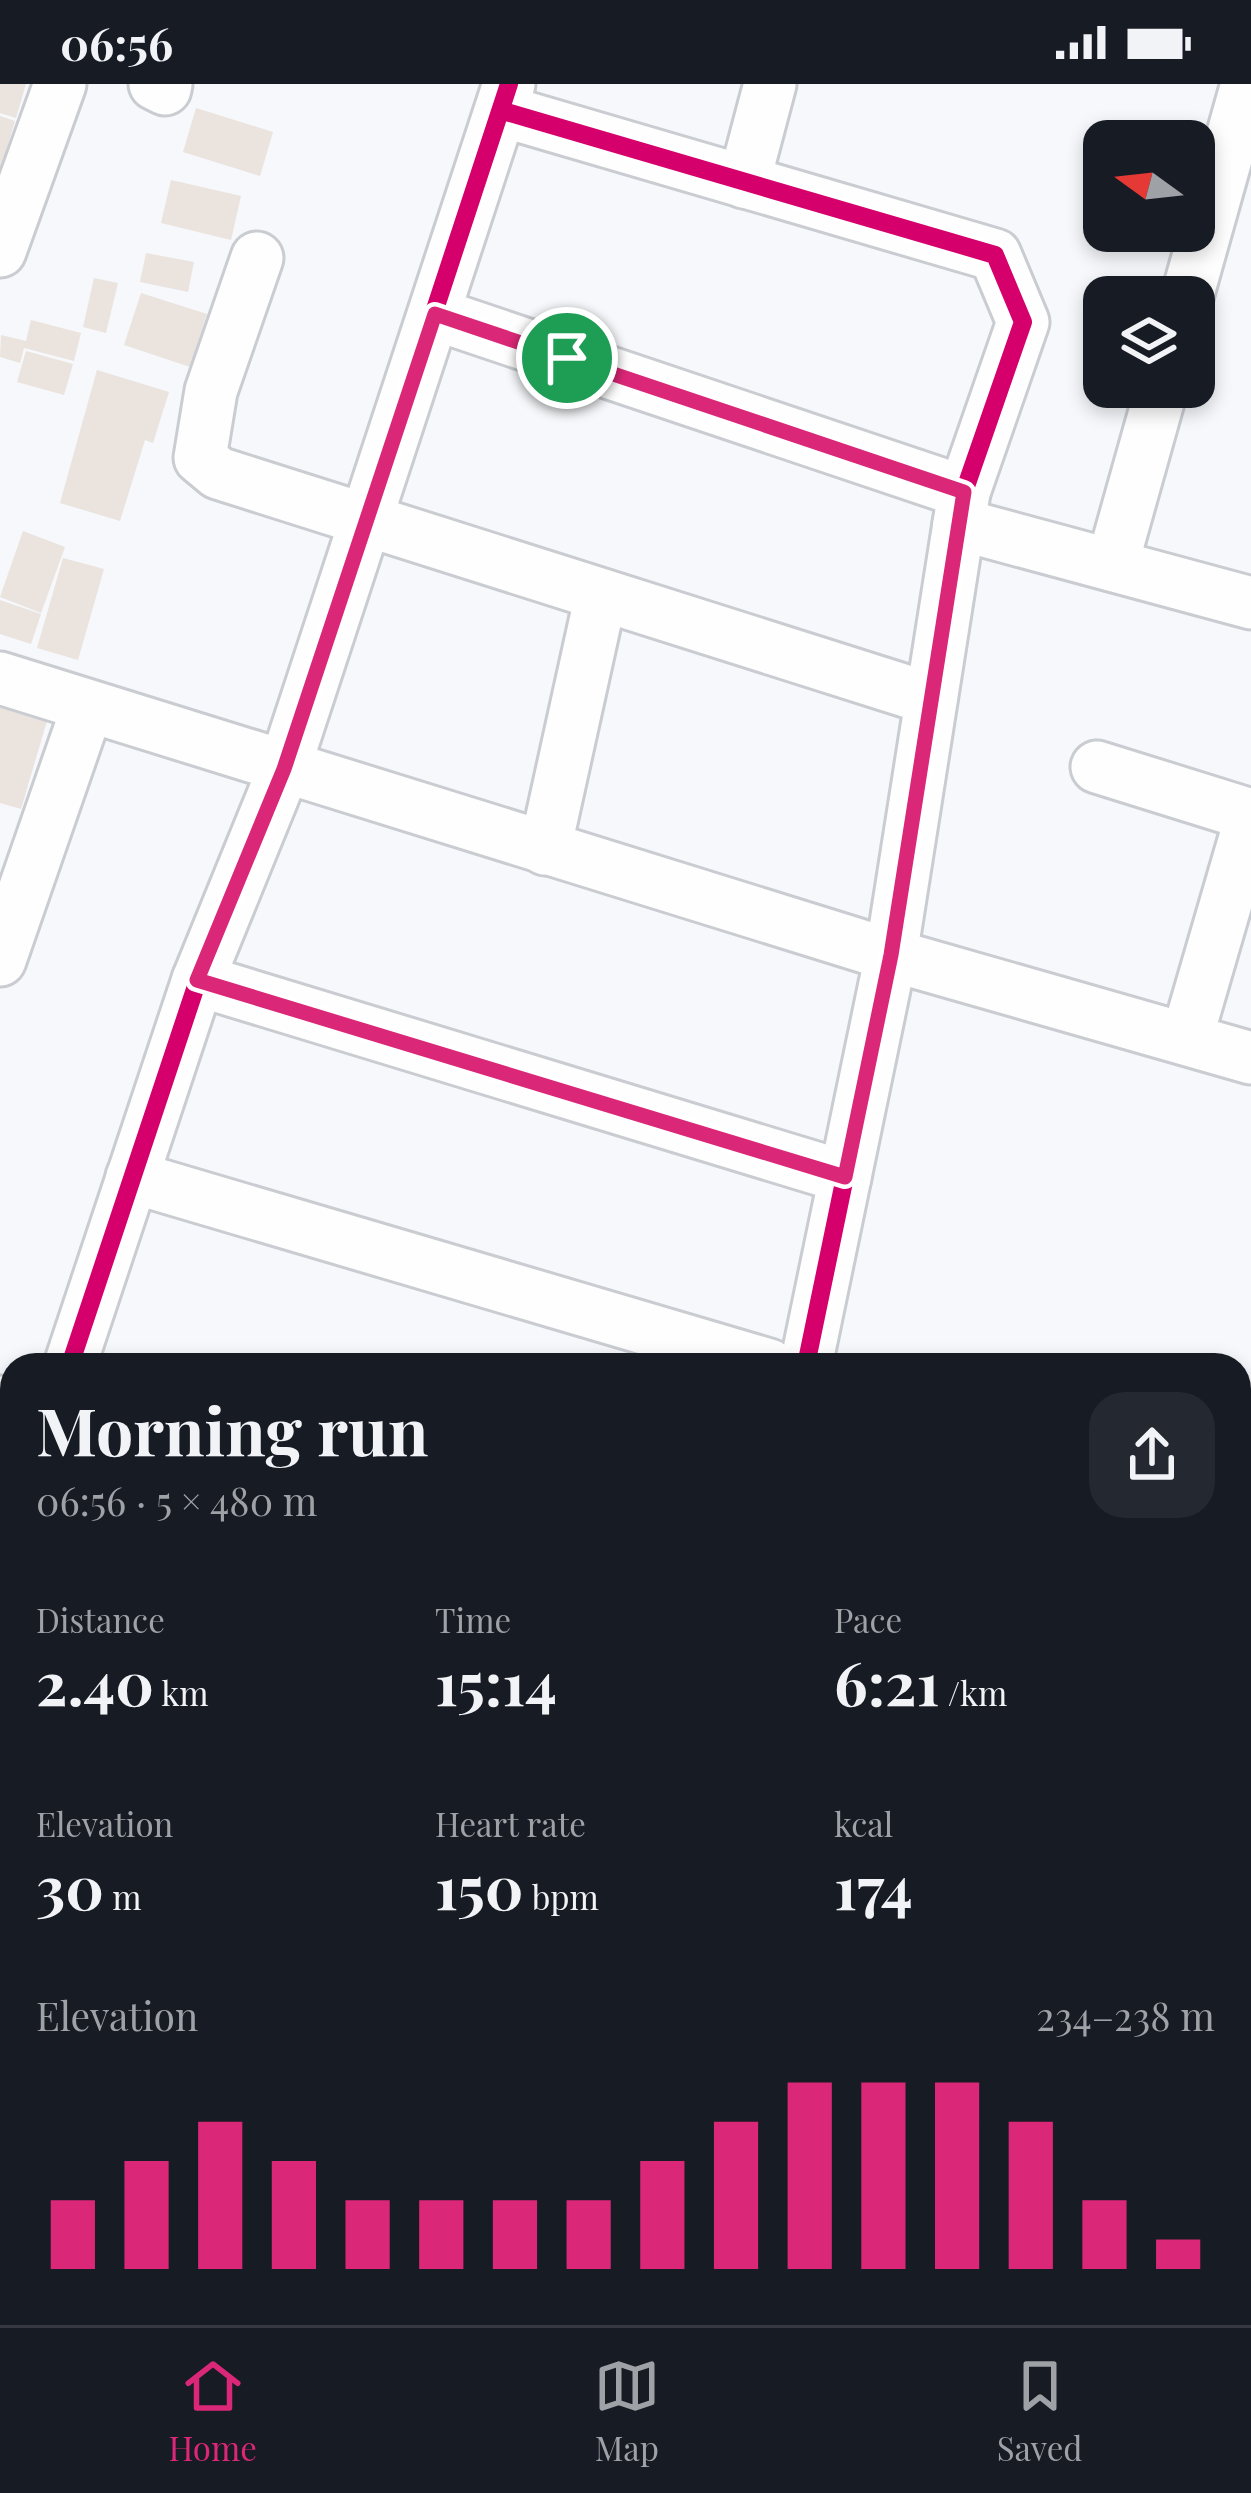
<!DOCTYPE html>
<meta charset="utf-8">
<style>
body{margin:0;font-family:"Playfair Display",serif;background:#242831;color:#f1f3f6;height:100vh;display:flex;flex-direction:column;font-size:45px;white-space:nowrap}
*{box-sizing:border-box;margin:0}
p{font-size:39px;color:#9ea1a6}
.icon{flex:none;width:66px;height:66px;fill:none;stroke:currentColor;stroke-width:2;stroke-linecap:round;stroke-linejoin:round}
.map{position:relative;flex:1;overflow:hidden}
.side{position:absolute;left:0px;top:1269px;width:1251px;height:972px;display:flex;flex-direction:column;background:#171b24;border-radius:36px 36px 0 0;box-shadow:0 6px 18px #0003}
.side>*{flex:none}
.needle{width:78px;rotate:285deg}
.controls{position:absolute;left:1083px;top:36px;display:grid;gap:24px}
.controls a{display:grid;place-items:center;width:132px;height:132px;border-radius:24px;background:#171b24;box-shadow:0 6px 18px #0003;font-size:60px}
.pin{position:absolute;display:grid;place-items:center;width:102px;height:102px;color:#fff;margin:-51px;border:6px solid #fff;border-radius:50%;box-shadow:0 3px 12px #0007}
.round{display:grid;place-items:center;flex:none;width:126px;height:126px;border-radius:36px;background:#242831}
.overview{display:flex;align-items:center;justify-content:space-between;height:204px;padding:0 36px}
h1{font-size:66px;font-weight:700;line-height:90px}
.metrics{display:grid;grid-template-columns:repeat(3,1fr);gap:18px;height:204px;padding:12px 36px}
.metrics div{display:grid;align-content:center}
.metrics b{font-size:60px;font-weight:700}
.metrics small{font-size:33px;font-weight:400}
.metrics p{font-size:33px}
.chart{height:336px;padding:24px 36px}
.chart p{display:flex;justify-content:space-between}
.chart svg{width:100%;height:216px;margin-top:12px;stroke:#db2777;stroke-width:6}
.status{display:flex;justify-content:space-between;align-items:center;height:84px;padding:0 60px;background:#171b24;direction:ltr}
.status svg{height:33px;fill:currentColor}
.menu{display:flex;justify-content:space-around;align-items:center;height:168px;border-top:3px solid #363941;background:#171b24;font-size:33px;color:#9ea1a6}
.menu a{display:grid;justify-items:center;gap:6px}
.menu .active{color:#db2777}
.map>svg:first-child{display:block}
.building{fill:#eae3de}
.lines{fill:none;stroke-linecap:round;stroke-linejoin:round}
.minor-casing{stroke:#c9ccd1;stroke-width:57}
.minor{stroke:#fefefe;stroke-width:51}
.cycleway-casing{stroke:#fff;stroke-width:26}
.cycleway{stroke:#d6006c;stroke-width:18}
.route-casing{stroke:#fff;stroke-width:24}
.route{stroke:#db2777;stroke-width:15}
</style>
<div class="status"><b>06:56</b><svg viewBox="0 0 49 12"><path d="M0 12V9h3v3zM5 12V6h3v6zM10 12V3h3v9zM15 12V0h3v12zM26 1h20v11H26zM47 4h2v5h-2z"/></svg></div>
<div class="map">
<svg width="1251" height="2241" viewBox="0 0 1251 2241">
<rect width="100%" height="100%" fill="#f6f8fb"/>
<g class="building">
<path d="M0 0H26L16 34 0 29Z"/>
<path d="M196 24 273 48 260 92 183 68Z"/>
<path d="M0 32 15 37 1 84 0 83Z"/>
<path d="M171 96 241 112 231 156 161 139Z"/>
<path d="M146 169 194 178 188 208 140 198Z"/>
<path d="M94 194 118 199 106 249 83 243Z"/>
<path d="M141 209 207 230 190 283 124 261Z"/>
<path d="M31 236 81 249 74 277 24 264 20 279 0 273 1 251 26 257Z"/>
<path d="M26 267 73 280 64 311 17 298Z"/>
<path d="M97 286 169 308 153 359 145 356 120 437 60 419Z"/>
<path d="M23 447 65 463 41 529 0 513Z"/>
<path d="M63 474 104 485 78 576 37 564Z"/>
<path d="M0 516 41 530 31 560 0 550Z"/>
<path d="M0 623 47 637 21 725 0 719Z"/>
</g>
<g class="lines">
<g class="minor-casing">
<g id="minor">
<path d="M155 0 165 5 166 0"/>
<path d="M503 27 995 171 1023 238 964 408 891 871 806 1281"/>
<path d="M744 98 770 0"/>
<path d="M0 167 60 0"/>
<path d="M257 174 211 307 200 374 218 389 931 615"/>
<path d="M1187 213 1247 0"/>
<path d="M435 230 964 408"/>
<path d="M959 440 1251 519"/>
<path d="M1112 481 1162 303"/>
<path d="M0 594 891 871 1251 974"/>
<path d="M1097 683 1251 731"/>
<path d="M545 765 601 511"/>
<path d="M0 876 88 622"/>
<path d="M198 896 845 1093"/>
<path d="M1187 953 1251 733"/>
<path d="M132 1093 769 1281"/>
<path d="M70 1281 198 896 284 685 509 0"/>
<path d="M0 1318 12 1322"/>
<path d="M0 1525 12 1482"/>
<path d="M1245 1610H1251"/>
<path d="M0 1702 12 1705"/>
<path d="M1239 1811 1251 1814"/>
<path d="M0 1940 12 1944"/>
<path d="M1239 2181 1251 2140"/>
<path d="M721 2241 724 2229"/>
<path d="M997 2241 1001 2229"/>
<path d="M1222 2241 1225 2229"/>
</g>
</g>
<use href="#minor" class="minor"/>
<g class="cycleway-casing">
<g id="cycleway">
<path d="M503 27 995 171 1023 238 964 408 891 871 806 1281"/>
<path d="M70 1281 198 896 284 685 509 0"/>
</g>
</g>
<use href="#cycleway" class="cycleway"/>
</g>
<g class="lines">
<g class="route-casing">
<path id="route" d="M435 230 964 408 891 871 845 1093 197 896 284 685Z"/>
</g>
<use href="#route" class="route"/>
</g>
</svg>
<div class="controls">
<a><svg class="needle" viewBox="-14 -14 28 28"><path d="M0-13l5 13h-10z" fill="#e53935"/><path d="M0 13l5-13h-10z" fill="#9ea1a6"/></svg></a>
<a><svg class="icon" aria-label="layers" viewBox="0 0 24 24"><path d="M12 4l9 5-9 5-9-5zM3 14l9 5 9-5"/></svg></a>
</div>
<div class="pin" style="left:567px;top:274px;background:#1e9e55"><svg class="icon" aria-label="arrive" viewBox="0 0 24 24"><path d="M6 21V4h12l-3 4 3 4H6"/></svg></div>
<section class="side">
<div class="overview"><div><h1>Morning run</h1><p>06:56 · 5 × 480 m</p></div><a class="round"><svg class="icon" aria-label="share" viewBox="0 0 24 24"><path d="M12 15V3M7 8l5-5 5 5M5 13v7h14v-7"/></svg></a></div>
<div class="metrics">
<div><p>Distance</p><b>2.40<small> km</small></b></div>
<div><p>Time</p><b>15:14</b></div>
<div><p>Pace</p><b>6:21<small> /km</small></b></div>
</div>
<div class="metrics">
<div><p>Elevation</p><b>30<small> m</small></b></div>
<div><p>Heart rate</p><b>150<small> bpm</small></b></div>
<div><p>kcal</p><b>174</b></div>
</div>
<div class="chart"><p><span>Elevation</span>234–238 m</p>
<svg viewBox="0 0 160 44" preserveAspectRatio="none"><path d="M5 44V30M15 44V22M25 44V14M35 44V22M45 44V30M55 44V30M65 44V30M75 44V30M85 44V22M95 44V14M105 44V6M115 44V6M125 44V6M135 44V14M145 44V30M155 44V38"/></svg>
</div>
</section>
</div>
<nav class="menu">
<a class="active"><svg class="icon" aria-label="home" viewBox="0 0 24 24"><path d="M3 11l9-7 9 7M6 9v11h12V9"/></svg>Home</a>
<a><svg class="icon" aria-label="map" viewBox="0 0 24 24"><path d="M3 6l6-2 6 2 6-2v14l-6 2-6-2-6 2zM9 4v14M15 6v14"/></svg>Map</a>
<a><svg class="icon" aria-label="saved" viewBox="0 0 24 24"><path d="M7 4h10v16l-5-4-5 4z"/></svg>Saved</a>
</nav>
